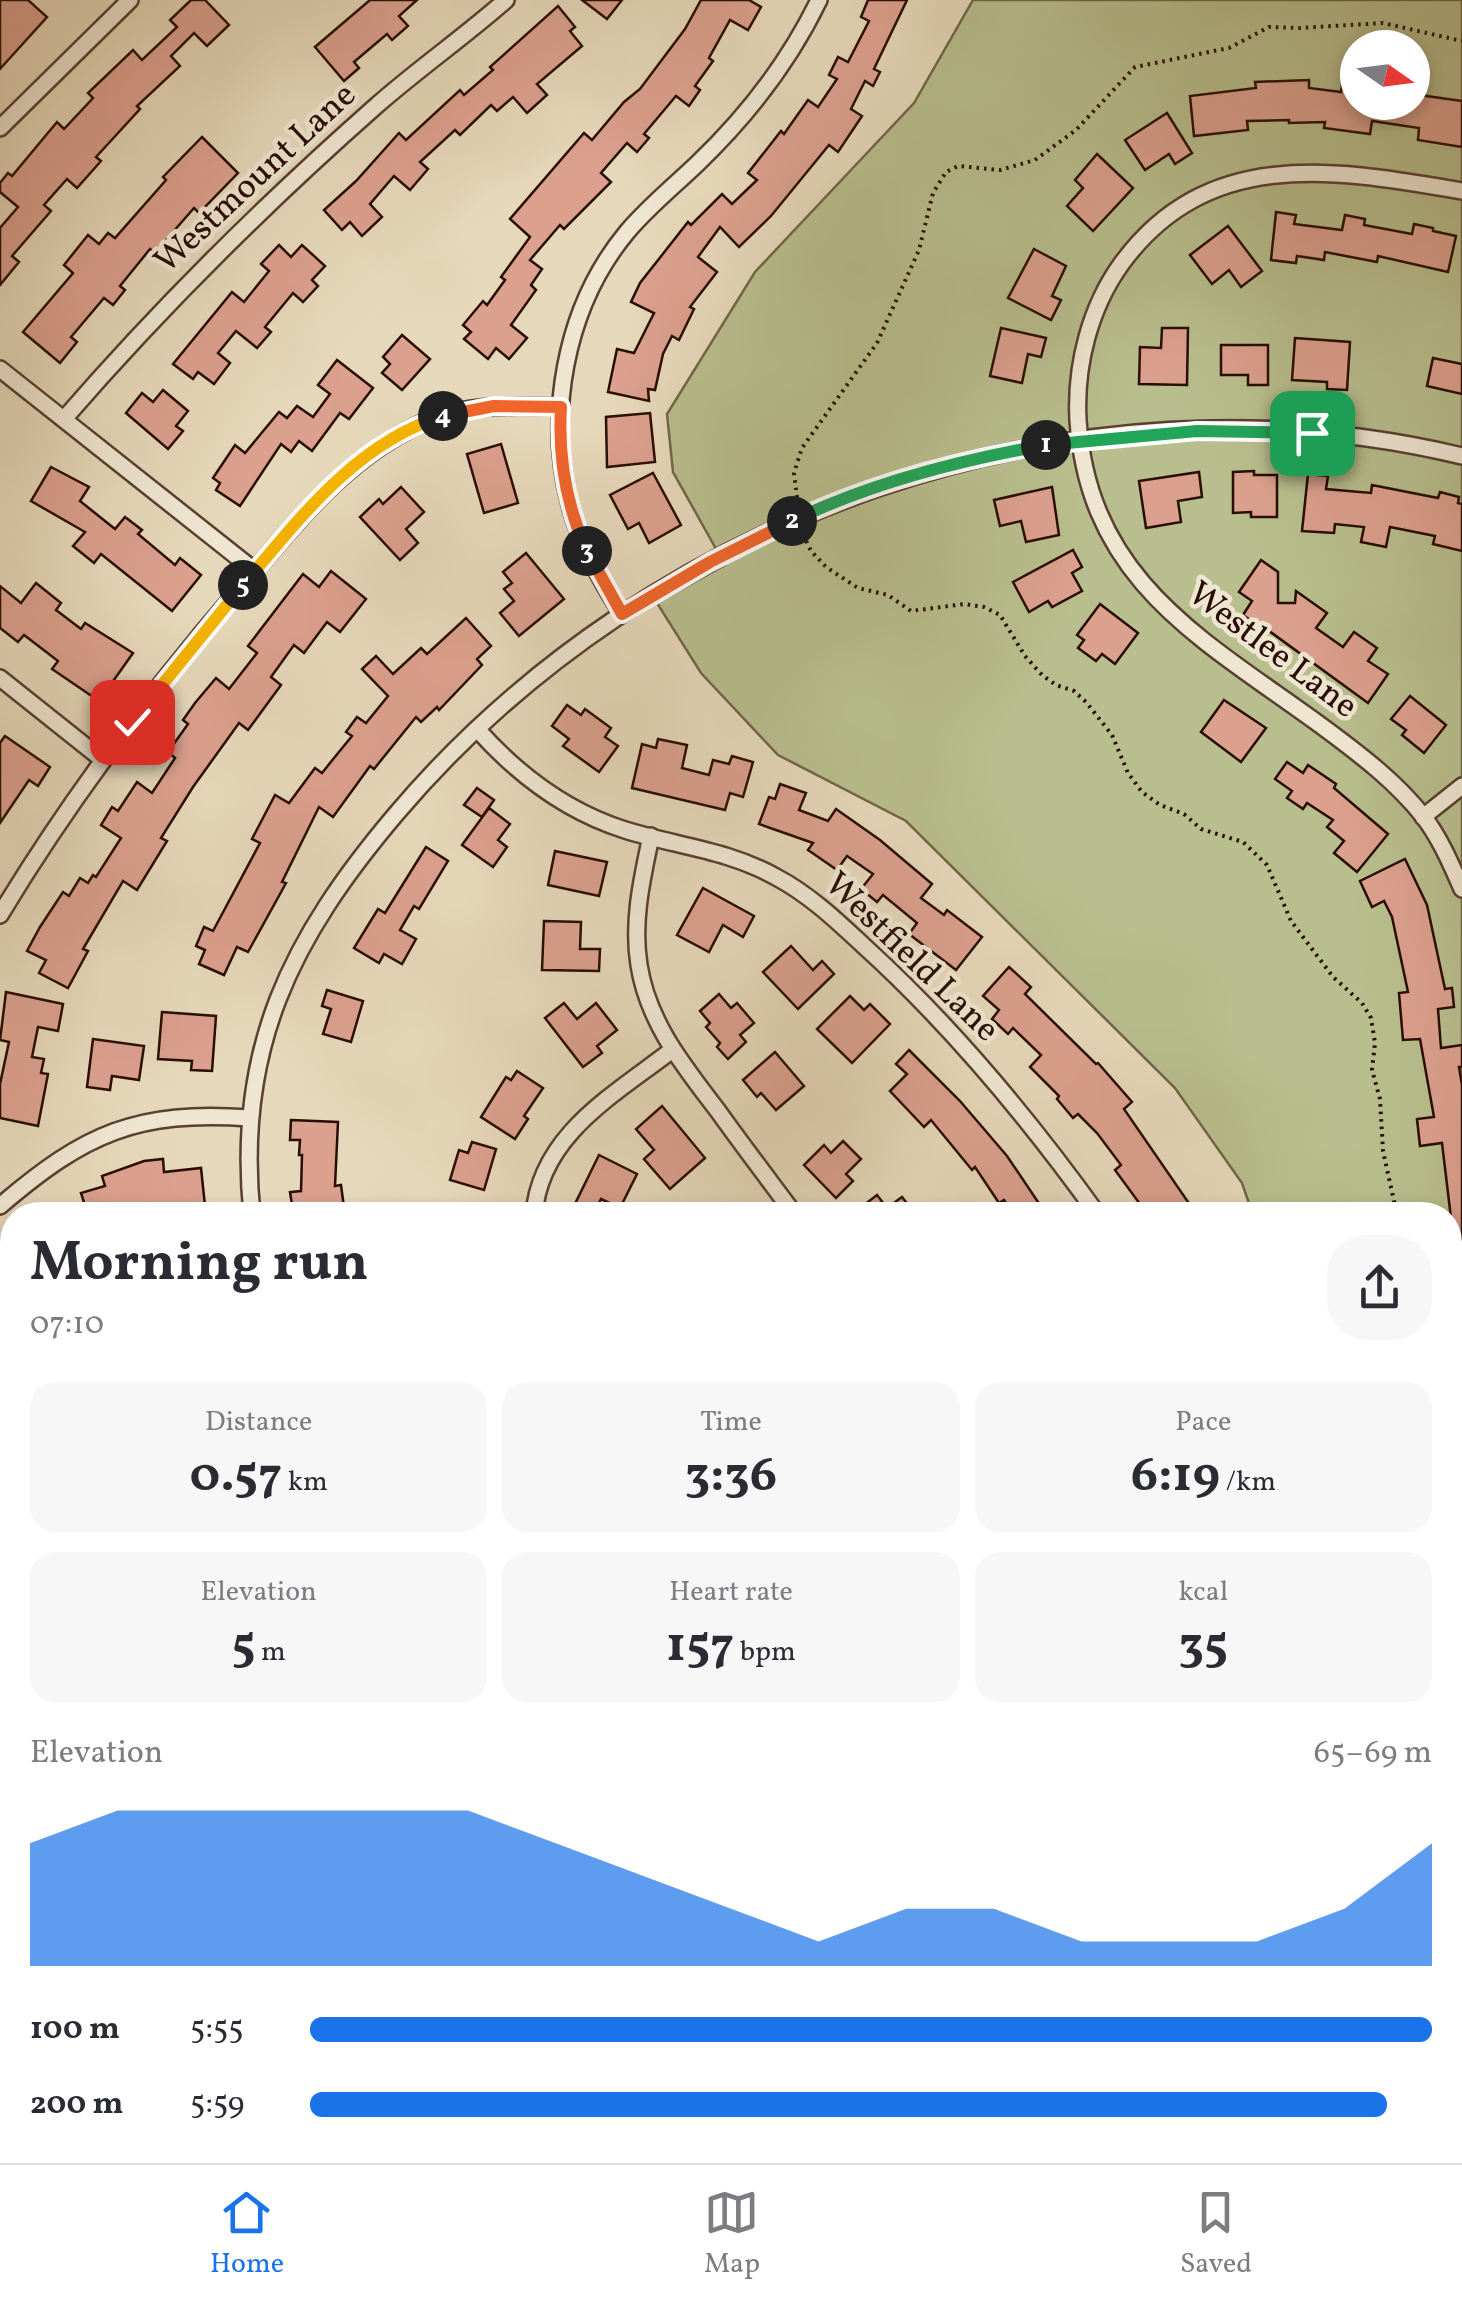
<!DOCTYPE html>
<meta charset="utf-8">
<style>
body{margin:0;font-family:Vollkorn,serif;background:#f7f7f7;color:#2b2b33;height:100vh;display:flex;flex-direction:column;font-size:38px;white-space:nowrap}
*{box-sizing:border-box;margin:0}
p{font-size:32px;color:#7c7c81}
.icon{flex:none;width:55px;height:55px;fill:none;stroke:currentColor;stroke-width:2;stroke-linecap:round;stroke-linejoin:round}
.map{position:relative;flex:1;overflow:hidden}
.side{position:absolute;left:0px;top:1202px;width:1462px;height:962px;display:flex;flex-direction:column;background:#fff;border-radius:40px 40px 0 0;box-shadow:0 5px 15px #0003}
.side>*{flex:none}
.needle{width:65px;rotate:104deg}
.buttons{position:absolute;left:1340px;top:30px;display:grid;gap:20px}
.buttons a{display:grid;place-items:center;width:90px;height:90px;border-radius:50%;background:#fff;box-shadow:0 5px 15px #0003;font-size:50px}
.pin{position:absolute;display:grid;place-items:center;width:85px;height:85px;color:#fff;margin:-42px;border-radius:20px;box-shadow:0 5px 15px #0006}
.km{position:absolute;width:50px;height:50px;margin:-25px;border-radius:50%;background:#222;color:#fff;font-size:28px;line-height:50px;text-align:center}
.round{display:grid;place-items:center;flex:none;width:105px;height:105px;border-radius:40px;background:#f7f7f7}
.summary{display:flex;align-items:center;justify-content:space-between;height:170px;padding:0 30px}
h1{font-size:55px;font-weight:700;line-height:75px}
.stats{display:grid;grid-template-columns:repeat(3,1fr);gap:15px;height:170px;padding:10px 30px}
.stats div{display:grid;align-content:center;border-radius:25px;background:#f7f7f7;text-align:center}
.stats b{font-size:50px;font-weight:700}
.stats small{font-size:28px;font-weight:400}
.stats p{font-size:28px}
.chart{height:280px;padding:20px 30px}
.chart p{display:flex;justify-content:space-between}
.chart svg{width:100%;height:180px;margin-top:10px;fill:#1a73e8;opacity:.7}
ul{padding:0 30px;list-style:none;font-size:32px}
li{display:grid;grid-template-columns:160px 120px 1fr;align-items:center;height:75px}
li i{height:25px;border-radius:12px;background:#1a73e8}
.menu{display:flex;justify-content:space-around;align-items:center;height:140px;border-top:2px solid #e1e1e2;background:#fff;font-size:28px;color:#7c7c81}
.menu a{display:grid;justify-items:center;gap:5px}
.menu .on{color:#1a73e8}
.map>svg:first-child{display:block}
.green{fill:#b8be8d;stroke:#706648;stroke-width:2.5;fill-rule:evenodd}
.water{fill:#97bbaa;stroke:#6b7567;stroke-width:2.5}
.lines{fill:none;stroke-linecap:round;stroke-linejoin:round}
.stream{stroke:#6b7567;stroke-width:5}
.building{fill:#dba08e;stroke:#280d03;stroke-width:2.5}
.minor-casing{stroke:#584031;stroke-width:20}
.path{stroke:#280d03;stroke-width:4;stroke-dasharray:2.5 5;stroke-linecap:butt}
.minor{stroke:#efe6d2;stroke-width:15}
.split-1-casing{stroke:#fff;stroke-width:20}
.split-2-casing{stroke:#fff;stroke-width:20}
.split-3-casing{stroke:#fff;stroke-width:20}
.split-4-casing{stroke:#fff;stroke-width:20}
.split-5-casing{stroke:#fff;stroke-width:20}
.split-6-casing{stroke:#fff;stroke-width:20}
.split-1{stroke:#22a559;stroke-width:12}
.split-2{stroke:#22a559;stroke-width:12}
.split-3{stroke:#f0652b;stroke-width:12}
.split-4{stroke:#f0652b;stroke-width:12}
.split-5{stroke:#f5b400;stroke-width:12}
.split-6{stroke:#f5b400;stroke-width:12}
.labels{text-anchor:middle;dominant-baseline:central;stroke-width:9;stroke-linejoin:round;paint-order:stroke}
.street-label{font-size:35px;fill:#280d03;stroke:#efe6d2}
</style>
<div class="map">
<svg width="1462" height="2163" viewBox="0 0 1462 2163">
<rect width="100%" height="100%" fill="#e6d8ba"/>
<filter id="stains"><feTurbulence type="fractalNoise" baseFrequency=".002" numOctaves="4"/><feColorMatrix values="0 0 0 0 .2 0 0 0 0 .09 0 0 0 0 .02 0 0 0 .5 -.17"/></filter>
<radialGradient id="worn" r=".72"><stop offset=".6" stop-color="#630" stop-opacity="0"/><stop offset="1" stop-color="#630" stop-opacity=".3"/></radialGradient>
<path class="green" d="M973 0H1462V2163H877L887 2152H1450V1215H1253L1242 1183 1175 1088 906 821 778 755 701 673 657 603 725 565 673 472 667 414 755 272 914 103ZM1358 48H1412V102H1358Z"/>
<path class="water" d="M12 1771V2020L0 2009V1779Z"/>
<g class="lines">
<path class="stream" d="M0 1393 12 1382"/>
</g>
<g class="building">
<path d="M0 0H28L47 17 0 69Z"/>
<path d="M191 0H205L229 25 207 46 194 33 171 56 180 66 137 106 140 109 96 157 101 161 77 188 67 179 44 205 51 211 12 256 19 262 0 285V228L18 207 0 192V183L8 173 12 176 57 122 64 129 93 98 88 93 133 50 142 60 177 27 170 20Z"/>
<path d="M370 0H417L399 16 408 26 392 40 387 34 354 62 359 68 344 81 315 47Z"/>
<path d="M582 0H622L607 19Z"/>
<path d="M701 0H749L761 7 748 30 730 20 709 58 713 61 695 86 700 90 689 106 676 96 644 134 649 138 637 152 627 143 601 173 611 182 564 229 560 225 530 260 542 269 531 285 536 290 511 325 527 338 509 359 496 348 488 359 464 339 471 332 463 325 483 301 487 305 505 280 501 277 530 237 510 219 584 133 592 140 624 102 640 89 685 29Z"/>
<path d="M868 0H907L874 69 880 72 873 86 865 81 851 109 862 116 838 152 829 145 771 216 739 247 720 227 698 257 717 272 690 307 694 309 679 340 672 336 663 354 655 390 648 389 649 401 608 392 617 349 634 353 654 313 631 302 640 283 688 222 691 225 722 194 732 204 757 180 748 173 781 131 784 134 808 100 818 107 837 79 829 75 838 57 848 62 869 21 861 17Z"/>
<path d="M558 6 575 27 570 31 582 46 537 84 547 95 527 113 513 97 497 111 491 105 460 135 455 130 420 162 428 169 410 190 394 176 370 204 382 217 362 236 350 222 342 230 324 210 356 181 399 133 406 140 460 90 464 95 493 70 490 67Z"/>
<path d="M1309 80V88L1341 92 1342 85 1358 87V102H1412V94L1462 101V147L1418 140 1419 128 1372 121 1370 134 1324 128 1325 122 1289 123V120L1247 121 1248 130 1194 136 1190 96 1256 88 1255 82Z"/>
<path d="M1167 113 1192 153 1175 164 1169 154 1145 170 1125 140Z"/>
<path d="M202 137 238 173 199 213 194 208 166 240 170 243 159 256 150 249 120 286 125 290 113 305 104 298 71 337 77 342 60 363 23 332 73 273 64 265 88 235 99 244 108 233 115 238 166 180 163 177Z"/>
<path d="M1097 154 1133 188 1093 231 1067 206 1083 188 1075 180Z"/>
<path d="M1276 212 1296 215 1294 224 1342 230 1345 215 1365 219 1364 225 1412 234 1414 224 1433 228V231L1456 236 1448 272 1378 256 1377 262 1325 252 1324 260 1297 256 1296 263 1271 260Z"/>
<path d="M1228 226 1262 271 1241 287 1229 270 1212 284 1190 255Z"/>
<path d="M279 245 291 257 302 245 325 266 312 280 318 286 303 302 293 293 265 327 271 332 257 348 236 331 218 353 230 363 214 384 198 372 193 379 173 364 232 292 244 302 269 271 261 264Z"/>
<path d="M1034 249 1066 266 1052 296 1061 300 1051 320 1008 298Z"/>
<path d="M1001 328 1046 338 1041 357 1028 354 1022 383 990 376Z"/>
<path d="M1162 328H1188L1187 385 1139 384 1140 347 1161 348Z"/>
<path d="M402 335 430 359 402 390 382 373 390 364 383 357Z"/>
<path d="M1295 338 1350 342 1347 390 1327 389V382L1292 380Z"/>
<path d="M1221 345H1268V385H1248V375H1221Z"/>
<path d="M1433 358 1462 364V394L1427 386Z"/>
<path d="M337 360 373 388 349 419 340 413 312 451 299 441 291 452 281 444 240 506 216 490 220 483 213 478 235 445 245 453 279 412 287 418 297 406 313 417 330 394 318 385Z"/>
<path d="M163 390 188 411 176 426 183 431 168 449 126 413 142 393 153 402Z"/>
<path d="M650 413 655 462 607 467 606 417Z"/>
<path d="M501 444 518 503 484 513 467 454Z"/>
<path d="M51 467 89 487 80 501 115 529 125 517 142 530 138 534 175 565 180 558 201 575 172 611 101 554 94 563 73 546 85 532 31 501Z"/>
<path d="M1254 471V475H1277V517H1251V512L1233 513V472Z"/>
<path d="M1199 472 1202 497 1178 501 1181 522 1146 528 1139 481Z"/>
<path d="M653 473 681 525 649 543 639 523 628 529 610 495Z"/>
<path d="M1308 474 1328 476 1326 489 1371 493 1372 485 1438 498 1440 492 1459 497 1458 503 1462 504V551L1433 544 1435 536 1390 527 1386 547 1361 542 1364 527 1335 524 1334 533 1302 531Z"/>
<path d="M401 487 424 512 406 529 418 543 400 560 360 517 379 499 383 504Z"/>
<path d="M1052 487 1059 535 1026 542 1021 521 1000 526 994 500Z"/>
<path d="M1073 550 1082 567 1072 573 1082 591 1052 607 1048 601 1029 612 1013 582Z"/>
<path d="M526 553 564 599 519 636 500 613 514 601 504 589 512 583 503 572Z"/>
<path d="M1261 560 1278 572V603H1295L1296 591 1327 613 1316 628 1343 647 1354 632 1377 648 1368 661 1388 674 1368 703 1265 628 1264 630 1243 615 1252 601 1239 592Z"/>
<path d="M331 571 366 599 340 632 327 622 304 653 294 645 271 677 281 685 248 730 239 723 193 787 161 838 167 841 137 890 123 881 83 949 88 951 68 988 39 973 46 960 27 951 40 927 63 892 69 896 80 878 88 883 93 875 96 877 121 838 101 825 112 807 118 811 137 782 152 793 175 758 168 752 188 724 183 720 195 703 216 678 229 689 257 653 248 646 303 574 319 587Z"/>
<path d="M36 583 61 603 56 610 81 629 85 623 133 653 99 701 52 669 58 661 24 635 18 642 0 628V586L21 603Z"/>
<path d="M1100 604 1138 633 1115 664 1102 654 1096 661 1078 648 1084 640 1077 635Z"/>
<path d="M466 618 491 646 477 659 482 665 439 710 437 707 421 722 416 717 374 769 370 766 333 817 319 807 282 882 286 883 248 952 237 947 224 975 199 964 205 950 196 946 204 927 213 931 260 843 252 839 275 795 289 803 315 768 322 773 334 758 352 736 346 732 357 717 366 723 388 696 362 669 376 656 393 674 421 648 427 654Z"/>
<path d="M1410 696 1446 725 1424 753 1402 735 1406 730 1391 719Z"/>
<path d="M1224 700 1266 728 1241 762 1201 732Z"/>
<path d="M567 705 581 715 585 709 611 728 605 737 618 746 599 772 563 746 569 739 552 726Z"/>
<path d="M5 736 50 767 38 786 29 780 0 823V743Z"/>
<path d="M658 739 687 745 682 768 709 775 713 760 729 764 732 756 753 762 743 797 730 793 725 810 632 788 642 744 656 748Z"/>
<path d="M1287 762 1303 773 1308 765 1336 784 1334 788 1388 834 1357 872 1334 853 1344 841 1327 827 1333 820 1307 803 1303 809 1287 798 1292 791 1275 779Z"/>
<path d="M780 784 806 793 799 810 828 821 836 809 880 840 932 884 921 898 944 915 947 910 982 937 956 970 909 934 917 923 883 895 877 902 861 889 873 874 847 856 837 870 808 850 813 843 759 824 769 797 775 799Z"/>
<path d="M477 788 494 800 482 817 464 805Z"/>
<path d="M489 808 510 824 498 840 507 847 493 867 462 845Z"/>
<path d="M426 847 448 861 419 909 414 906 400 930 416 939 402 964 384 954 379 963 354 948 378 909 385 913Z"/>
<path d="M555 851 607 862 599 896 548 885Z"/>
<path d="M1405 859 1427 905 1445 989 1452 988 1454 1007 1438 1009 1441 1048 1462 1045V1067H1459L1462 1085V1242L1454 1243 1442 1143 1420 1146 1417 1119 1434 1117 1420 1039 1403 1040 1399 993 1408 992 1392 917 1384 901 1372 907 1360 881Z"/>
<path d="M703 888 754 916 743 937 723 925 709 952 677 935Z"/>
<path d="M544 921 581 922 580 949H600L599 971 542 970Z"/>
<path d="M791 946 813 970 822 961 834 974 798 1009 763 972Z"/>
<path d="M1009 967 1031 987 1025 994 1096 1064 1098 1063 1132 1102 1124 1109 1197 1215H1148L1115 1170 1121 1165 1097 1133 1078 1114 1073 1118 1057 1099 1059 1096 1030 1067 1041 1055 1013 1028 1008 1034 992 1019 999 1010 983 996Z"/>
<path d="M327 990 363 1001 351 1042 323 1034 331 1009 322 1006Z"/>
<path d="M6 992 63 1004 58 1031 38 1027 32 1057 44 1059 41 1073 48 1074 38 1126 0 1118V1084L9 1042 0 1040Z"/>
<path d="M719 994 731 1008 737 1003 754 1023 740 1035 746 1042 728 1059 717 1047 720 1043 706 1027 710 1023 700 1011Z"/>
<path d="M850 996 864 1010 870 1004 890 1024 852 1063 817 1029Z"/>
<path d="M564 1003 577 1019 596 1003 617 1030 597 1046 602 1053 583 1067 545 1018Z"/>
<path d="M162 1012 216 1016 212 1071 191 1070 192 1061 158 1059Z"/>
<path d="M93 1039 144 1046 139 1080 112 1076 110 1090 87 1087Z"/>
<path d="M909 1050 960 1101 1007 1156 1038 1202 1020 1215H1014L1004 1200 999 1203 975 1167 972 1170 931 1120 924 1127 890 1091 907 1074 896 1064Z"/>
<path d="M775 1052 804 1086 776 1110 761 1093 757 1097 743 1080Z"/>
<path d="M517 1071 543 1088 524 1116 528 1119 515 1139 481 1117 506 1077 511 1080Z"/>
<path d="M662 1106 705 1158 670 1189 644 1159 654 1150 636 1129Z"/>
<path d="M291 1120 338 1122 335 1186 341 1185 345 1215H303V1209L293 1211 290 1192 301 1191 302 1155H299L300 1140H290Z"/>
<path d="M843 1141 861 1159 846 1174 853 1181 836 1198 804 1165 824 1145 831 1153Z"/>
<path d="M472 1142 496 1149 484 1190 450 1180 459 1150 468 1153Z"/>
<path d="M599 1155 637 1174 620 1208 601 1199 593 1215 574 1206Z"/>
<path d="M163 1159 164 1172 201 1168 206 1215H88L81 1193 105 1186 102 1176 144 1161Z"/>
<path d="M877 1195 887 1208 902 1197 916 1215H851Z"/>
</g>
<g class="lines">
<g class="minor-casing">
<g id="minor">
<path d="M0 128 130 0"/>
<path d="M1462 191C1337 170 1209 145 1122 263 1090 307 1075 365 1078 420 1089 585 1208 642 1327 730 1362 756 1396 782 1423 816 1440 838 1451 864 1462 889"/>
<path d="M0 369 255 571"/>
<path d="M64 419C161 307 265 204 376 106 418 69 464 37 506 0"/>
<path d="M622 614C602 582 583 549 572 512 545 419 564 308 627 232 648 207 674 186 697 164 746 117 790 60 819 0"/>
<path d="M0 678 103 760"/>
<path d="M477 729C518 775 565 811 625 830 676 846 728 850 776 877 810 895 837 921 865 947 953 1027 1029 1119 1098 1215"/>
<path d="M1423 817 1462 786"/>
<path d="M651 836C642 879 632 921 639 965 648 1023 684 1066 718 1111 743 1146 769 1180 795 1215"/>
<path d="M0 915C70 799 153 689 242 586 296 523 348 455 427 421 469 403 516 406 561 407"/>
<path d="M0 1206C85 1133 137 1110 250 1118"/>
<path d="M252 1215C235 1049 291 938 396 814 650 514 1076 363 1462 456"/>
<path d="M534 1215C540 1135 614 1095 672 1050"/>
<path d="M0 1616 12 1613"/>
<path d="M0 2160 9 2163"/>
<path d="M469 2163 475 2152"/>
<path d="M638 2163V2152"/>
</g>
</g>
<g class="path">
<path d="M798 505 794 473 802 448 877 343 919 250 933 193 946 172 958 166 1000 170 1035 160 1076 130 1135 67 1229 48 1269 27 1299 28 1383 23 1462 41"/>
<path d="M803 534 811 551 826 567 858 588 888 595 911 611 964 604 984 607 1000 615 1025 656 1042 675 1056 685 1074 691 1086 702 1112 735 1128 773 1142 792 1160 805 1184 814 1201 829 1243 842 1267 865 1291 921 1333 977 1362 1003 1371 1018 1375 1043 1372 1070 1380 1099 1383 1151 1397 1215"/>
<path d="M1450 1621C1457 1648 1450 1668 1450 1694 1451 1715 1457 1731 1450 1751"/>
<path d="M1016 2163 1023 2152"/>
</g>
<use href="#minor" class="minor"/>
</g>
<g class="lines">
<g class="split-1-casing">
<path id="split-1" d="M1046 445 1197 431 1312 433"/>
</g>
<g class="split-2-casing">
<path id="split-2" d="M792 521C871 483 960 460 1046 445"/>
</g>
<g class="split-3-casing">
<path id="split-3" d="M587 551 622 614 710 562 792 521"/>
</g>
<g class="split-4-casing">
<path id="split-4" d="M443 416 494 406 561 407C558 457 566 505 587 551"/>
</g>
<g class="split-5-casing">
<path id="split-5" d="M243 585C299 519 357 442 443 416"/>
</g>
<g class="split-6-casing">
<path id="split-6" d="M132 722 243 585"/>
</g>
<use href="#split-1" class="split-1"/>
<use href="#split-2" class="split-2"/>
<use href="#split-3" class="split-3"/>
<use href="#split-4" class="split-4"/>
<use href="#split-5" class="split-5"/>
<use href="#split-6" class="split-6"/>
</g>
<g class="labels">
<g class="street-label">
<text transform="translate(256 179) rotate(-43)">Westmount Lane</text>
<text transform="translate(1272 651) rotate(37)">Westlee Lane</text>
<text transform="translate(911 958) rotate(44)">Westfield Lane</text>
</g>
</g>
<rect width="100%" height="100%" filter="url(#stains)"/>
<rect width="100%" height="100%" fill="url(#worn)"/>
</svg>
<div class="buttons">
<a><svg class="needle" viewBox="-14 -14 28 28"><path d="M0-13l5 13h-10z" fill="#e53935"/><path d="M0 13l5-13h-10z" fill="#7c7c81"/></svg></a>
</div>
<div class="pin" style="left:1312px;top:433px;background:#1e9e55"><svg class="icon" aria-label="arrive" viewBox="0 0 24 24"><path d="M6 21V4h12l-3 4 3 4H6"/></svg></div>
<div class="pin" style="left:132px;top:722px;background:#d93025"><svg class="icon" aria-label="check" viewBox="0 0 24 24"><path d="M5 12l5 5 9-10"/></svg></div>
<b class="km" style="left:1046px;top:445px">1</b>
<b class="km" style="left:792px;top:521px">2</b>
<b class="km" style="left:587px;top:551px">3</b>
<b class="km" style="left:443px;top:416px">4</b>
<b class="km" style="left:243px;top:585px">5</b>
<section class="side">
<div class="summary"><div><h1>Morning run</h1><p>07:10</p></div><a class="round"><svg class="icon" aria-label="share" viewBox="0 0 24 24"><path d="M12 15V3M7 8l5-5 5 5M5 13v7h14v-7"/></svg></a></div>
<div class="stats">
<div><p>Distance</p><b>0.57<small> km</small></b></div>
<div><p>Time</p><b>3:36</b></div>
<div><p>Pace</p><b>6:19<small> /km</small></b></div>
</div>
<div class="stats">
<div><p>Elevation</p><b>5<small> m</small></b></div>
<div><p>Heart rate</p><b>157<small> bpm</small></b></div>
<div><p>kcal</p><b>35</b></div>
</div>
<div class="chart"><p><span>Elevation</span>65–69 m</p>
<svg viewBox="0 0 160 44" preserveAspectRatio="none"><path d="M0 44V14L10 6L20 6L30 6L40 6L50 6L60 14L70 22L80 30L90 38L100 30L110 30L120 38L130 38L140 38L150 30L160 14V44z"/></svg>
</div>
<ul>
<li><b>100 m</b>5:55<i style="width:100%"></i></li>
<li><b>200 m</b>5:59<i style="width:96%"></i></li>
</ul>
</section>
</div>
<nav class="menu">
<a class="on"><svg class="icon" aria-label="home" viewBox="0 0 24 24"><path d="M3 11l9-7 9 7M6 9v11h12V9"/></svg>Home</a>
<a><svg class="icon" aria-label="map" viewBox="0 0 24 24"><path d="M3 6l6-2 6 2 6-2v14l-6 2-6-2-6 2zM9 4v14M15 6v14"/></svg>Map</a>
<a><svg class="icon" aria-label="saved" viewBox="0 0 24 24"><path d="M7 4h10v16l-5-4-5 4z"/></svg>Saved</a>
</nav>
